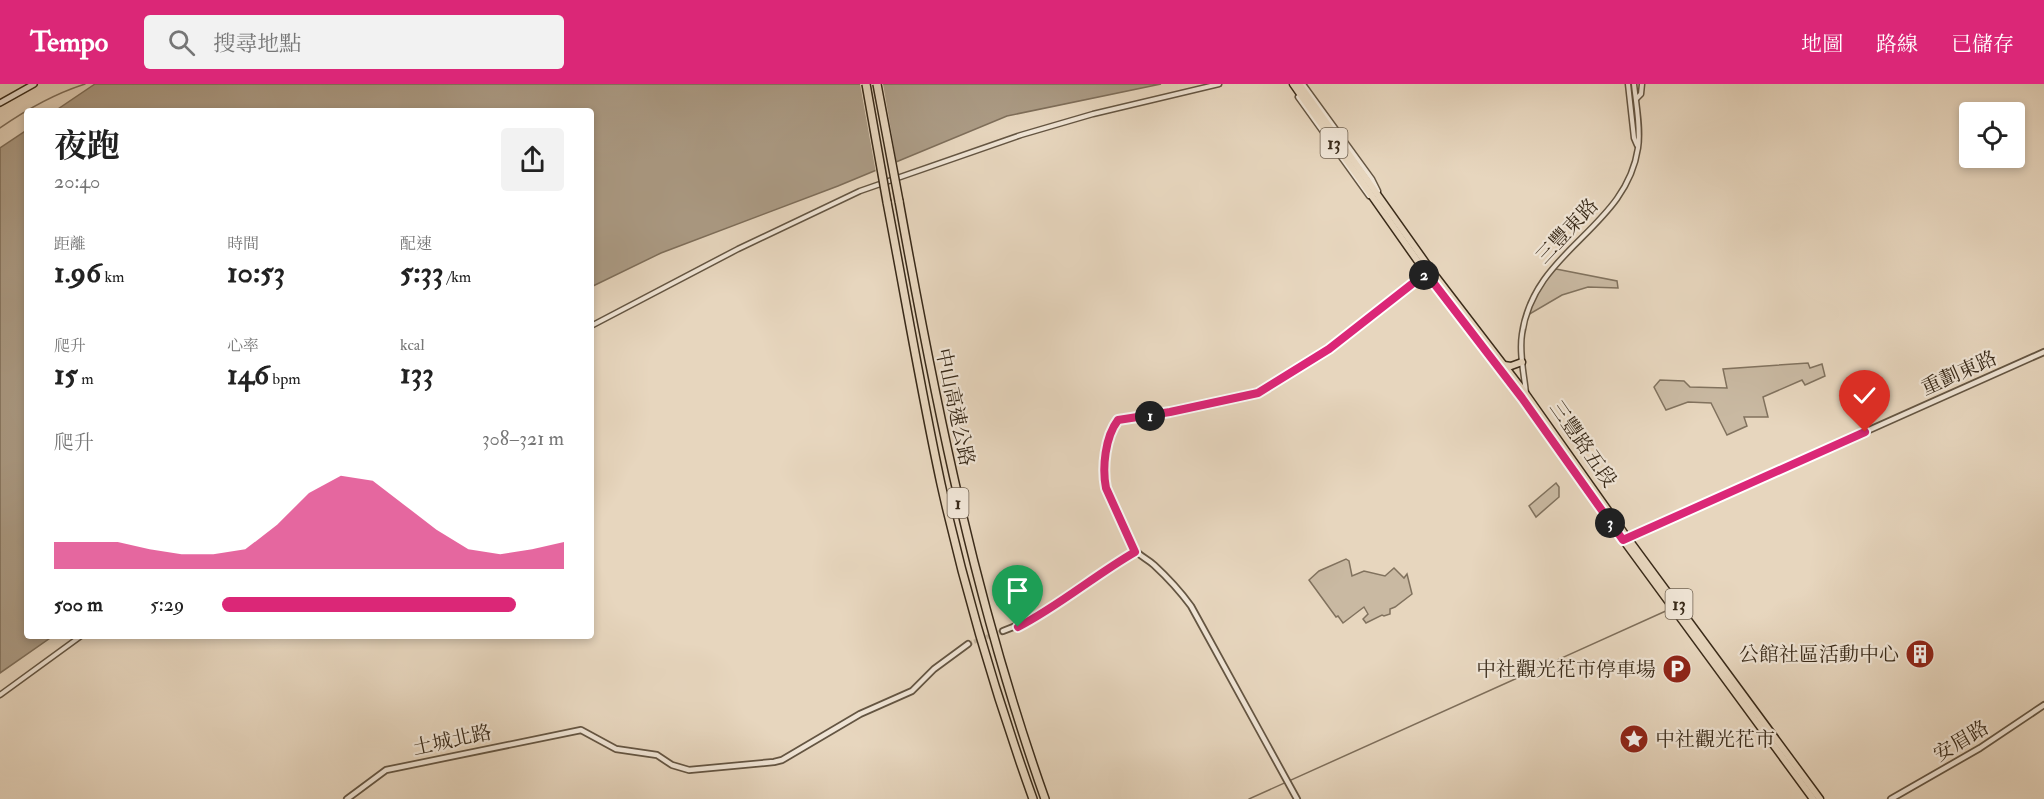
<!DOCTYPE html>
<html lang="zh-TW">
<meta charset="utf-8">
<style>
body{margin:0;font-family:"IM FELL Double Pica","Noto Serif TC",serif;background:#f2f2f2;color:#222;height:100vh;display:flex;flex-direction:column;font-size:22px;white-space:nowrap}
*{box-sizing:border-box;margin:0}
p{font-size:20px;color:#767676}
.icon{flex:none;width:33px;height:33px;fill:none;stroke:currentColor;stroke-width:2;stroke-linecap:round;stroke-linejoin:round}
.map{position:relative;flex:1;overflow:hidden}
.sheet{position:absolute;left:24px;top:24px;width:570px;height:531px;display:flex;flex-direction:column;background:#fff;border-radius:6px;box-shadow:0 3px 9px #0003}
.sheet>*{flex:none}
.controls{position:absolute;left:1959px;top:18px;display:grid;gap:12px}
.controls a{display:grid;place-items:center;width:66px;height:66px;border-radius:6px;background:#fff;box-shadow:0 3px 9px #0003;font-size:30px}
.pin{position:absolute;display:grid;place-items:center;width:51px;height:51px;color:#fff;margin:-62px -26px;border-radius:50% 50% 50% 0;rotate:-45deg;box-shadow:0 0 6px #0007}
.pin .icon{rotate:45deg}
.km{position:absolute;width:30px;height:30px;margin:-15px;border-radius:50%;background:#222;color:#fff;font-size:16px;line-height:30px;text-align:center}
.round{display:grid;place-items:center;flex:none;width:63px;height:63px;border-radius:6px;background:#f2f2f2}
.headline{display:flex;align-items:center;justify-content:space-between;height:102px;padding:0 30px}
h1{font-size:33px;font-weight:700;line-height:45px}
.metrics{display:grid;grid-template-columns:repeat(3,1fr);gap:9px;height:102px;padding:6px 30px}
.metrics div{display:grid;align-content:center}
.metrics b{font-size:30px;font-weight:700}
.metrics small{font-size:16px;font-weight:400}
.metrics p{font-size:16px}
.chart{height:168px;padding:12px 30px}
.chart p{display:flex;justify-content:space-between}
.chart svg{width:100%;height:108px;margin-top:6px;fill:#db2777;opacity:.7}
ul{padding:0 30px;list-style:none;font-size:20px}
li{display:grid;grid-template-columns:96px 72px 1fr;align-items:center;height:45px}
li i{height:15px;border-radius:8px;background:#db2777}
header{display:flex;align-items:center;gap:36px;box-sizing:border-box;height:84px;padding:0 30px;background:#db2777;color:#fff}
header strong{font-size:28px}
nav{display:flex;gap:33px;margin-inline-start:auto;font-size:21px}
.search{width:420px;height:54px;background:#f2f2f2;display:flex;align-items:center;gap:15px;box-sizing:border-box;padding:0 21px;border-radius:6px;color:#767676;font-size:22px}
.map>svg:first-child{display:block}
.green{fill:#c9b9a2;stroke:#81725e;stroke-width:1.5}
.water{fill:#ac9c86;stroke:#7e6e5a;stroke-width:1.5}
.pier{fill:#e7d6be}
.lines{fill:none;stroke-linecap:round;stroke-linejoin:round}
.stream{stroke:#7e6e5a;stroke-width:1.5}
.tertiary-tunnel{stroke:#c4b49d;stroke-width:4.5;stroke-dasharray:4.5 2;stroke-linecap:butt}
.minor-casing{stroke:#645542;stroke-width:7}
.tertiary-casing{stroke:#645542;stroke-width:8}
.secondary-casing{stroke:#392a19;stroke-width:8}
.primary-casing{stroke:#392a19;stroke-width:9}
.motorway-casing{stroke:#392a19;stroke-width:10}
.minor{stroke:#efe4d5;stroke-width:4}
.tertiary{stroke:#efe4d5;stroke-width:4.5}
.secondary{stroke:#efe4d5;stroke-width:5}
.primary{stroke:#e7d6be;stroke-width:6}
.motorway{stroke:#e7d6be;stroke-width:7}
.motorway-bridge-casing{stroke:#392a19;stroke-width:10;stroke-linecap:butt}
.motorway-bridge{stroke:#e7d6be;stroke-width:7}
.route-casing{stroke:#fff;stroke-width:12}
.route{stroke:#db2777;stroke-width:8}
.labels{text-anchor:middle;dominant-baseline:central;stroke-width:4.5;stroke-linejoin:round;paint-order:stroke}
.shield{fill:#efe4d5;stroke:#706251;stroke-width:1.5}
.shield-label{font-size:18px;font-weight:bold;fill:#392a19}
.street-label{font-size:20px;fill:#392a19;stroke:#efe4d5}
.poi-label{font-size:20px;fill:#392a19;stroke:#efe4d5;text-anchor:end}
</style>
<header>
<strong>Tempo</strong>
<div class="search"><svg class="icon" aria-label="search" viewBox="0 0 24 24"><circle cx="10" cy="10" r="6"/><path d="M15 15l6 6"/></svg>搜尋地點</div>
<nav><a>地圖</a><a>路線</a><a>已儲存</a></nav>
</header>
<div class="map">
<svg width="2044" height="715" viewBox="0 0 2044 715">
<rect width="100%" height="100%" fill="#e7d6be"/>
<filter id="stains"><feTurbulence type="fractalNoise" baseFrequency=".00333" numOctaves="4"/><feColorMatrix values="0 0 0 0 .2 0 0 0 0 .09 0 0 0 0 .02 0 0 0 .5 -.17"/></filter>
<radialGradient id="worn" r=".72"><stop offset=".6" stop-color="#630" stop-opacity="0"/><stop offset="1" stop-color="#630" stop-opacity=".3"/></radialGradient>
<g class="green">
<path d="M1556 185 1617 197 1618 204 1588 203 1562 211 1528 231 1539 205 1553 186Z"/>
<path d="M1808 279 1810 284 1822 280 1825 292 1805 301 1802 296 1763 313 1768 333H1744L1747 342 1727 351 1711 319 1688 318 1666 326 1654 303 1660 296 1684 297 1690 303 1727 304 1723 285Z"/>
<path d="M1556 399 1559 403V413L1536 433 1529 422Z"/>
<path d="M1346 475 1349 477 1352 492 1364 487 1385 492 1394 484 1404 494 1407 490 1412 510 1395 523 1390 525V530L1384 532 1382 531 1366 539 1363 535 1368 530 1364 523 1343 539 1338 532 1336 533 1309 496 1319 487Z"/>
</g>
<g class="water">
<path d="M95 0H1161L1007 32 838 102 661 169 591 203V27H55Z"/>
<path d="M27 46V552H53L0 589V64Z"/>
</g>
<path class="pier" d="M860 0H883L897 81 876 89Z"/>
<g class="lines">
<g class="stream">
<path d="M0 44C27 25 54 10 85 0"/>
<path d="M1249 715 1668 526"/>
</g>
<path class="tertiary-tunnel" d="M968 560 1003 547"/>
<g class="minor-casing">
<g id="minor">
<path d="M1303 0 1372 95 1378 107"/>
<path d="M1628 0 1634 54 1637 61"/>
<path d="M1298 13 1369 112"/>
<path d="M1636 15 1641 10 1642 0"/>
<path d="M591 242 738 165 860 107 1021 51 1093 30 1219 0"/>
<path d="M1526 309C1524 290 1519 269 1522 250 1534 165 1626 145 1638 64 1641 44 1636 20 1634 0"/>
<path d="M0 611 81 552"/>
</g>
</g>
<g class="tertiary-casing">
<g id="tertiary">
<path d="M1625 455 2044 268"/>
<path d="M1003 547 1036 534 1102 488 1135 468"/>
<path d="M347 715 386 686 581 646 616 665 657 671 672 681 689 686 774 678 782 676 860 630 912 607 934 585 968 560"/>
<path d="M1297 715 1191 522C1180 507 1167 493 1154 481 1146 474 1137 471 1132 462 1115 425 1098 405 1108 363 1111 353 1112 344 1117 336L1122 334 1169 328 1258 309 1329 265 1429 187"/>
<path d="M1891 715 1980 664 2044 621"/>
</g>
</g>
<g class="secondary-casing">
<path id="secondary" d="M0 19 34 0"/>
</g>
<g class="primary-casing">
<g id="primary">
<path d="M1293 0 1426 189 1522 314 1623 456 1813 715"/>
<path d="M1299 0 1431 186 1526 310 1627 453 1820 715"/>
<path d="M1504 281 1511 282 1522 278"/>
</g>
</g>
<g class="motorway-casing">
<g id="motorway">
<path d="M899 117C936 322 975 518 1045 715"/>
<path d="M887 118C905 212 921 307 941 400 965 507 996 612 1033 715"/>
</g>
</g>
<use href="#minor" class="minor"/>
<use href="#tertiary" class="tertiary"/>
<use href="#secondary" class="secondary"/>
<use href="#primary" class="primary"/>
<use href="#motorway" class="motorway"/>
<g class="motorway-bridge-casing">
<g id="motorway-bridge">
<path d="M866 0 887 118"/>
<path d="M877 0 899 117"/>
</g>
</g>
<use href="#motorway-bridge" class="motorway-bridge"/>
</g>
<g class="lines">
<g class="route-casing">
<path id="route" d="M1018 543C1059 522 1095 491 1135 468L1106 404C1102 384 1105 353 1118 336L1170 328 1258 309 1329 265 1426 189 1522 314 1623 456 1865 348"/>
</g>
<use href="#route" class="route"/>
</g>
<defs>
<g id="building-disc" transform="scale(1.5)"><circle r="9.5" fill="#8f2418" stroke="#efe4d5"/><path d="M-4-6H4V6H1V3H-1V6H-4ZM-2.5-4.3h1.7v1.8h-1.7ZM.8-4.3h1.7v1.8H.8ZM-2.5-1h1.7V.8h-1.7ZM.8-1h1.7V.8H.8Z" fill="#fff"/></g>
<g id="parking-disc" transform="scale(1.5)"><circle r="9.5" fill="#8f2418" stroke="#efe4d5"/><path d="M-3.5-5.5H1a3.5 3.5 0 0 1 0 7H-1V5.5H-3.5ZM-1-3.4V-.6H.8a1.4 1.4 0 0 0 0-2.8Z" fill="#fff"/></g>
<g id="sight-disc" transform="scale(1.5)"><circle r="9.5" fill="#8f2418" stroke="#efe4d5"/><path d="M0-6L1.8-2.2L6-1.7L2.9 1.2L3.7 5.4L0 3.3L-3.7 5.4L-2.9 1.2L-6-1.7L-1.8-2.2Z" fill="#fff"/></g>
</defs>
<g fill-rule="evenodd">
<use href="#building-disc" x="1920" y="570"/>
<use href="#parking-disc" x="1677" y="585"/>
<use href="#sight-disc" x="1634" y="655"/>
</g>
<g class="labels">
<g class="shield">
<rect x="1320.5" y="44" width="27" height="30" rx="4.5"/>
<rect x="947.5" y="404" width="21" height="30" rx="4.5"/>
<rect x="1665.5" y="505" width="27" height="30" rx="4.5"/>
</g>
<g class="shield-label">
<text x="1334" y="59">13</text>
<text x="958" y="419">1</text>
<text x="1679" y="520">13</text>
</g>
<g class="street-label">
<text transform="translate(1567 147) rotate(-47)">三豐東路</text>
<text transform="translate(1959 289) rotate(-24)">重劃東路</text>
<text transform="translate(955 323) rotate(78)">中山高速公路</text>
<text transform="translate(1583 360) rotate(55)">三豐路五段</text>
<text transform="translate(452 656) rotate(-12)">土城北路</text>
<text transform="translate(1961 657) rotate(-31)">安眉路</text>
</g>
<g class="poi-label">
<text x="1899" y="570">公館社區活動中心</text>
<text x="1656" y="585">中社觀光花市停車場</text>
<text x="1655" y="655" text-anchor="start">中社觀光花市</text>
</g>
</g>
<rect width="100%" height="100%" filter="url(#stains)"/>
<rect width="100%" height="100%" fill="url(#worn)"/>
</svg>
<div class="controls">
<a><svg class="icon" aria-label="locate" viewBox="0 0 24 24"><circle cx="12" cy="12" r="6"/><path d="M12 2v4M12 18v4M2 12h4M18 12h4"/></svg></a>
</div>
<div class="pin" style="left:1018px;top:543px;background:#1e9e55"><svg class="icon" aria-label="arrive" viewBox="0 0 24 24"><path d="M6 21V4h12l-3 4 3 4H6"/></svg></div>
<div class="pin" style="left:1865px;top:348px;background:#d93025"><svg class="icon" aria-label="check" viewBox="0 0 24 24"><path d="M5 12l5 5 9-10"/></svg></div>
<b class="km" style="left:1150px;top:332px">1</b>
<b class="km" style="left:1424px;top:191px">2</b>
<b class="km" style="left:1610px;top:439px">3</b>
<section class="sheet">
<div class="headline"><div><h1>夜跑</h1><p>20:40</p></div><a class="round"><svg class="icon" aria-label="share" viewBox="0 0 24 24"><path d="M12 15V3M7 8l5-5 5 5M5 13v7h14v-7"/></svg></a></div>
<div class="metrics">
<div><p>距離</p><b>1.96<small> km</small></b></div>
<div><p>時間</p><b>10:53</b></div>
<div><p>配速</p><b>5:33<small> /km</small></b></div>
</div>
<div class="metrics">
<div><p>爬升</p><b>15<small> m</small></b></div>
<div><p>心率</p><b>146<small> bpm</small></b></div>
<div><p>kcal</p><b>133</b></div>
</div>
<div class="chart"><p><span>爬升</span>308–321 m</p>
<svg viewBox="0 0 160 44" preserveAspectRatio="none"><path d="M0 44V33L10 33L20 33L30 36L40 38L50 38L60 36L70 26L80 13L90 6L100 8L110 18L120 28L130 36L140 38L150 36L160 33V44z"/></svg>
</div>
<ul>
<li><b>500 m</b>5:29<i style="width:86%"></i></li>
</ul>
</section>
</div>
